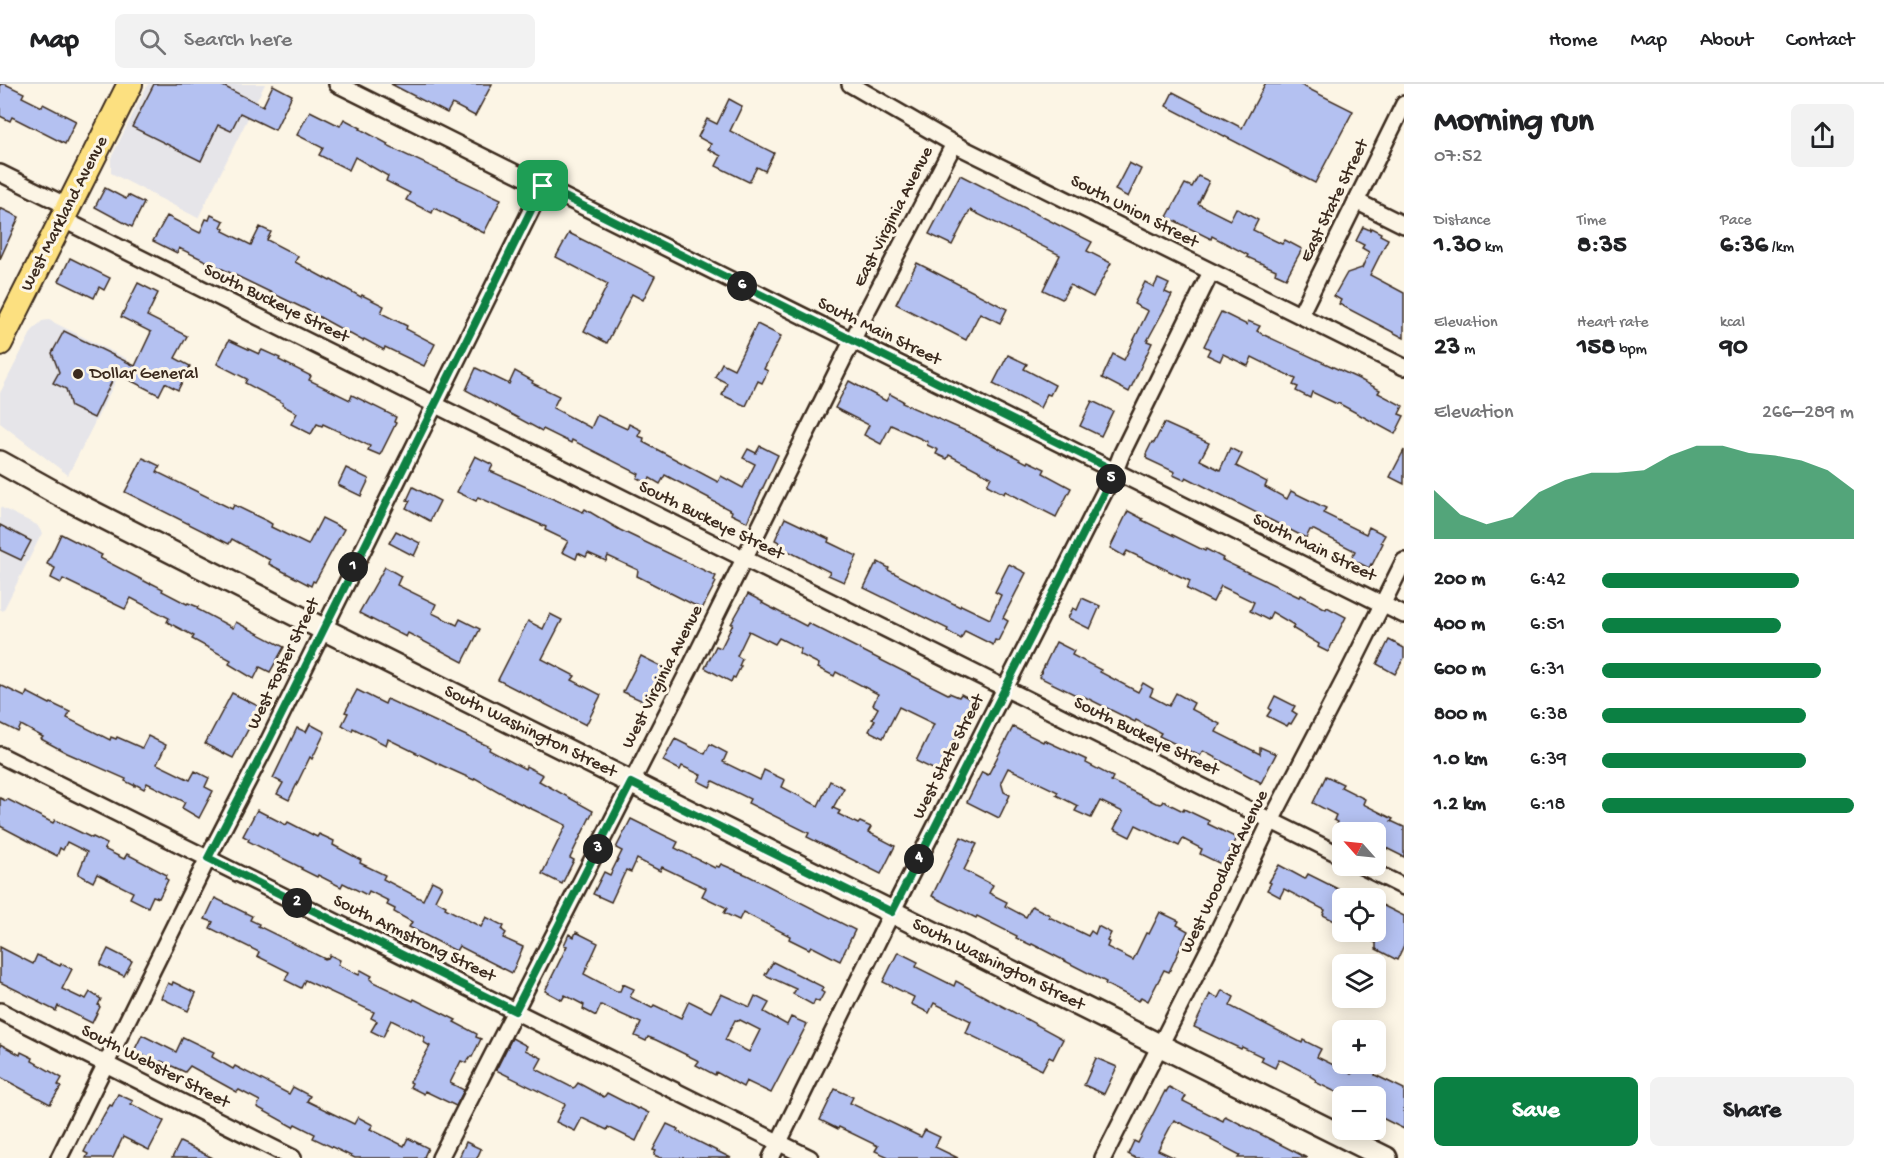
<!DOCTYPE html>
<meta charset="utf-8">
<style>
body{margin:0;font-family:"Gochi Hand",sans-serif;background:#f2f2f2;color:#202124;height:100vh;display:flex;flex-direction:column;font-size:22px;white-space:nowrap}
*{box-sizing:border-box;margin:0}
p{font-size:20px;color:#757577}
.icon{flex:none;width:33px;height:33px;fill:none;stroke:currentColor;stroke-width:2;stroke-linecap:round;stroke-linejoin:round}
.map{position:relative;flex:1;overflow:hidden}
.sheet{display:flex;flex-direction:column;background:#fff;width:480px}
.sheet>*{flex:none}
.needle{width:39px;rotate:297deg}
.tools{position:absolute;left:1332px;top:738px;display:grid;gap:12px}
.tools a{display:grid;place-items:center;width:54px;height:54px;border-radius:9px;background:#fff;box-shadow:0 3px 15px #0003;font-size:30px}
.pin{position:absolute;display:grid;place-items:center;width:51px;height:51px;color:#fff;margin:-26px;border-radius:12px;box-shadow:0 3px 9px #0006}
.km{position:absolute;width:30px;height:30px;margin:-15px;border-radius:50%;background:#222;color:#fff;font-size:16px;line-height:30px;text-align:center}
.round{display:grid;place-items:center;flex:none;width:63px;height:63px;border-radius:9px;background:#f2f2f2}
.overview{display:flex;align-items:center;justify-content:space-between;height:102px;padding:0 30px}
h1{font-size:33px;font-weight:800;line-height:45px}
.stats{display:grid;grid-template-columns:repeat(3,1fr);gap:9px;height:102px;padding:6px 30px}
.stats div{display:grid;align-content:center}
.stats b{font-size:26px;font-weight:800}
.stats small{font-size:16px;font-weight:400}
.stats p{font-size:16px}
.chart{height:168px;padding:12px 30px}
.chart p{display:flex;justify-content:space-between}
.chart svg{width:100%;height:108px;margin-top:6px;fill:#0b8043;opacity:.7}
.button{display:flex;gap:12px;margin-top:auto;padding:12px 30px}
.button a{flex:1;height:69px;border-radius:9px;background:#0b8043;color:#fff;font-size:24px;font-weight:800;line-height:69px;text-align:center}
.button a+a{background:#f2f2f2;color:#202124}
ul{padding:0 30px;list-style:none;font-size:20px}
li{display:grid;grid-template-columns:96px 72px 1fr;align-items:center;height:45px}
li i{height:15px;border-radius:8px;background:#0b8043}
header{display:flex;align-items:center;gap:36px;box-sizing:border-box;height:84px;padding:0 30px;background:#fff;border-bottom:2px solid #e0e0e0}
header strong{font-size:28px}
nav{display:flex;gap:33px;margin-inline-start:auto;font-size:21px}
.search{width:420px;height:54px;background:#f2f2f2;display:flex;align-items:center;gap:15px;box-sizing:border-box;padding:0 21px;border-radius:9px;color:#757577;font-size:22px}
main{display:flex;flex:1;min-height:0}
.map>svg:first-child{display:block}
.built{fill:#e6e5e9}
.building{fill:#b4c1f1;stroke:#3b2a1e;stroke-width:1.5;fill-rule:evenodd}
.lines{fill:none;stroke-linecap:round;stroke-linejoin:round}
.minor-casing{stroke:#3b2a1e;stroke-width:20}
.secondary-casing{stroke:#3b2a1e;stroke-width:26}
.primary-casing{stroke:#3b2a1e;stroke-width:28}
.minor{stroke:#fcf5e5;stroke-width:15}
.secondary{stroke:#fcf5e5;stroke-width:21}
.primary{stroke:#fce080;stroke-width:24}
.route-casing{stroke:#fff;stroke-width:12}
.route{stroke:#0b8043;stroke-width:8}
.poi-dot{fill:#3b2a1e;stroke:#fcf5e5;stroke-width:2}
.labels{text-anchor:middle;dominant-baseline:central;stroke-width:6;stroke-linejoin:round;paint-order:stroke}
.street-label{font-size:18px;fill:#3b2a1e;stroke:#fcf5e5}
.poi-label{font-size:18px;fill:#3b2a1e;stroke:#fcf5e5;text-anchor:start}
</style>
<header>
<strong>Map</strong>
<div class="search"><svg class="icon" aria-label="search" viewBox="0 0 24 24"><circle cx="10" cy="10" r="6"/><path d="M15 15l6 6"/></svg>Search here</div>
<nav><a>Home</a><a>Map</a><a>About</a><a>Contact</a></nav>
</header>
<main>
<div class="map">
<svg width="1404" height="1074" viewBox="0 0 1404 1074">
<rect width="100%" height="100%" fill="#fcf5e5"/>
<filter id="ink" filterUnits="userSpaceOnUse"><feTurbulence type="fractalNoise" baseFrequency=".0167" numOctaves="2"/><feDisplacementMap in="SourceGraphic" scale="12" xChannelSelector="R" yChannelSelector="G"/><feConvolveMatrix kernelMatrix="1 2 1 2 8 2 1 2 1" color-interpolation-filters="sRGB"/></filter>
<g filter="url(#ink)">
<g class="built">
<path d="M148 0H265L198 134 111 89V74Z"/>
<path d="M49 236 127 275 68 391 0 339V309L32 247 42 237Z"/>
<path d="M0 423 37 441 42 449 3 527 0 525Z"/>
</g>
<g class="building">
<path d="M0 0H5L24 9 22 13 42 23 43 20 76 37 65 60 12 33 10 37 0 32Z"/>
<path d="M154 0H219L263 22 273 1 292 11 275 46 240 29 231 47 218 41 201 77 132 43Z"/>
<path d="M391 0H492L475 32 452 20 447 29Z"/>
<path d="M1265 0H1299L1353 27 1315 99 1166 22 1173 8 1242 44Z"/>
<path d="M729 15 742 22 730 47 774 69 765 87 757 83 749 98 716 82 721 72 708 65 711 60 698 53 707 35 717 40Z"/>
<path d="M310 27 340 42 344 35 361 44 360 45 388 60 387 62 501 115 484 149 434 124 432 129 406 116 410 109 386 97 388 92 355 73 349 86 319 71 323 64 297 51Z"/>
<path d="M1129 79 1141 85 1128 113 1115 106Z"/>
<path d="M960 91 1092 158 1087 167 1111 179 1093 213 1070 201 1062 215 1043 206 1060 171 970 126 952 161 929 150Z"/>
<path d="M1198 92 1209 97 1198 120 1230 136 1236 124 1258 136 1253 146 1282 160 1285 156 1302 165 1286 194 1275 189 1276 186 1247 173 1248 171 1212 152 1211 155 1167 133 1185 100 1192 103Z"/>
<path d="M105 104 126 115 128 111 144 119 132 143 95 123Z"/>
<path d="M0 124 19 133 0 175Z"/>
<path d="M211 131 224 137 221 143 224 145 223 147 251 161 260 143 271 148 267 156 298 172 295 178 330 197 331 196 361 213 362 211 384 222 381 229 407 242 406 245 435 260 424 282 385 263 384 266 364 255 363 257 305 225 179 164 177 169 153 157 167 132 200 149 206 135 209 136Z"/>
<path d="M1363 143 1370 146 1371 144 1381 149 1380 151 1388 155 1370 191 1404 209V254L1339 220 1341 216 1334 212 1347 189 1362 184 1369 168 1362 164 1364 161 1356 157Z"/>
<path d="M569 149 655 192 643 216 632 210 607 259 584 247 608 200 556 173Z"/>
<path d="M70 174 110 194 104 206 99 203 94 214 59 197Z"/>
<path d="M917 179 1007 225 1000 239 980 229 966 256 896 220Z"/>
<path d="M1158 195 1169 200 1165 208 1172 211 1147 257 1152 259 1129 308 1102 294 1113 270 1124 276 1148 227 1134 220 1145 198 1154 203Z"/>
<path d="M138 199 158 209 147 232 187 252 175 274 190 282 178 306 165 299 159 311 116 289 94 334 71 323 66 305 53 299 59 288 52 269 64 247 135 282 151 248 121 233Z"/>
<path d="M1221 228 1247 241 1248 237 1260 242 1257 247 1262 250 1357 294 1380 306 1378 309 1403 322 1399 330 1404 332 1395 350 1338 319 1337 320 1312 308 1310 314 1296 307 1298 303 1293 301 1296 295 1252 273 1248 282 1223 270 1220 277 1207 271 1210 265 1204 262Z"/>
<path d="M757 240 781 252 764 285 768 287 762 299 758 297 746 322 722 311 727 299 715 293 722 279 734 285Z"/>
<path d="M229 256 259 270 262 266 280 274 279 276 311 292 309 296 350 316 352 311 396 333 394 338 396 339 380 371 368 366 370 362 323 340 322 342 317 340 311 350 291 340 297 329 282 321 283 319 245 299 247 295 217 280Z"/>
<path d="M1008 271 1027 280 1024 285 1055 301 1050 311 1047 310 1040 324 993 300Z"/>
<path d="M476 284 509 300 515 287 533 297 532 299 559 312 553 324 591 344 597 331 627 345 629 340 641 346 638 352 644 354 643 358 718 398 721 392 743 404 755 380 743 374 748 365 756 369 760 362 778 371 747 438 731 430 732 427 709 415V414L665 391 660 400 650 394 647 399 637 394 639 390 572 356 571 359 543 345 542 347 466 306Z"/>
<path d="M849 297 886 317 890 310 903 317 902 319 970 349 1027 379 1028 377 1045 385 1043 389 1071 404 1056 433 1005 407 1004 410 987 401 991 393 949 371 947 375 936 370 938 366 927 361 928 358 891 341 881 360 864 351 869 341 835 324Z"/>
<path d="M1092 317 1113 327 1101 352 1080 342Z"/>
<path d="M1164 339 1209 359 1200 376 1220 386 1230 364 1242 370 1236 382 1267 398 1265 403 1287 415 1291 407 1305 414 1326 424 1323 429 1366 450 1369 443 1385 451 1381 458 1383 459 1372 481 1371 480 1369 484 1351 475 1355 467 1314 446H1310L1306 454 1186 393 1184 396 1173 391 1175 388 1147 375 1146 370 1152 358 1154 359Z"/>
<path d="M1404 366V400L1390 393Z"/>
<path d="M475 372 493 381 490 387 583 428 585 425 620 446 716 492 714 496 716 498 702 525 637 492 638 486 608 472 606 477 588 469 586 473 578 469 576 475 562 468 568 457 545 446 546 443 478 413 476 417 457 408Z"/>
<path d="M143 374 160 382 157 388 232 425 234 421 267 437 272 440 271 443 308 461 322 434 344 445 315 498 313 497 311 502 269 480 270 476 232 455 229 460 125 408Z"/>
<path d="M346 384 369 395 361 412 338 401Z"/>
<path d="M413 403 440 417 430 437 406 424 410 417 407 416Z"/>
<path d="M1128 427 1143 435 1142 436 1205 467 1206 465 1223 474 1222 476 1299 513 1301 511 1326 525 1327 523 1346 533 1328 568 1318 563 1319 560 1292 544 1294 541 1272 528 1268 536 1250 527 1254 518 1221 502 1213 518 1187 505 1190 497 1127 467 1124 472 1110 464Z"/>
<path d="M785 434 829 455 828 458 857 472 844 498 828 491 830 488 778 462 779 458 775 456Z"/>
<path d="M0 441 31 457 21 476 0 466Z"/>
<path d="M396 447 420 459 414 472 389 459Z"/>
<path d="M61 450 102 471 100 474 150 500 151 499 163 505 162 507 187 520 188 519 198 523 197 525 233 544 236 538 284 563 270 588 260 583 254 595 229 580 231 576 192 555 194 552 167 538 169 534 131 514 125 525 63 495 61 499 51 494 55 484 47 480Z"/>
<path d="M878 478 889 484 888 486 960 523 961 521 990 535 1001 511 995 508 1009 480 1026 489 1003 534 1008 537 998 557 995 556 993 561 965 547 961 555 947 547 948 545 864 504 875 481H877Z"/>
<path d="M385 483 401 492 397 501 436 520 432 529 457 541 460 535 480 545 463 578 408 549 406 553 359 529Z"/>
<path d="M748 510 763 518 762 519 806 542 808 539 948 610 949 609 959 613 961 610 974 617 939 688 916 677 934 640 899 623 883 654 869 647 875 636 872 635 878 624 873 621 878 610 836 588 834 592 818 584 819 580 799 570 801 565 779 554 775 560 749 547 737 572 742 575 739 582H741L735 594 733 593 731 598 705 584 716 562 721 564 733 540H731Z"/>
<path d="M1082 514 1100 522 1090 545 1068 534 1073 524 1077 526Z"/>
<path d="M550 530 562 536 542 575 575 592 572 596 601 611 586 641 498 596 528 537 543 545Z"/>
<path d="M1389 556 1404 564V574L1395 590 1377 580Z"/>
<path d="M1056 558 1074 567 1072 571 1101 586 1100 588 1138 608 1143 599 1153 605 1150 612 1169 622 1176 609 1194 619 1191 625 1220 640 1216 648 1260 670V663L1276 670 1260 701V698L1203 667 1200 672 1159 652 1161 649 1136 636 1135 638 1083 612 1082 614 1039 593Z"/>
<path d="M641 572 665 584 647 619 623 608Z"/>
<path d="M0 601 25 613 27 608 50 620 51 619 70 628 67 634 110 656 111 653 116 655 117 653 142 664 148 652 166 661 157 680 190 696 195 687 209 694 205 703 213 707 199 734 182 724 185 718 147 699 144 705 135 700V702L125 697 126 695 67 669 41 655 43 653 21 641 18 648 0 639Z"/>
<path d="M357 606 385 620 387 615 490 663 489 666 525 685 526 682 543 691 539 697 593 727 570 774 574 776 562 800 542 790 566 741 517 718 475 694 474 696 443 682 388 655 386 661 353 644 352 647 342 641 348 629 345 628Z"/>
<path d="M232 609 260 623 233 674 205 660Z"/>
<path d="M1275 612 1295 622 1292 627 1297 630 1291 640 1289 639 1287 642 1267 632 1271 626 1269 624Z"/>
<path d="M310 640 325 648 312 675 310 673 289 716 277 710 283 699 273 694 297 644 306 648Z"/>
<path d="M1013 643 1043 658 1044 656 1087 676 1086 679 1113 693 1111 697 1156 719 1161 720 1163 717 1183 727 1184 725 1209 737 1208 740 1237 754 1223 781 1200 770 1202 765 1183 755 1179 762 1136 741 1130 753 1114 745 1123 728 1100 717 1091 734 1075 727 1078 722 1056 711 1058 708 1008 684 1001 698 1004 708 1010 711 999 734 967 718 982 688 988 691Z"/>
<path d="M675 655 705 670 710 660 727 669 723 678 760 696 764 686 785 696 782 703 818 722 830 697 844 704 833 724 840 727 838 730 858 740 860 738 871 743 868 748 895 762 881 790 807 753 809 749 748 719 750 715 713 697 710 703 698 697 701 691 682 682 680 686 663 677Z"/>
<path d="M1326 692 1343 700 1341 703 1365 715 1363 720 1393 735 1391 737 1404 743V773L1376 759V748H1345L1336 743 1338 738 1334 736 1336 731 1313 719Z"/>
<path d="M0 714 6 717 7 715 53 739 55 736 92 754 93 753 107 760 104 765 124 775 127 770 167 791 165 794 168 796 159 814 153 812 148 823 130 814 133 808 97 790 93 798 78 790 87 768 67 758 63 766 60 764 57 772 0 742Z"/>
<path d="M257 726 286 741 288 738 317 753 319 750 334 757 333 761 361 776 360 779 385 791 383 795 423 816 432 797 442 802 435 816 446 822 445 824 481 843 486 833 504 842 502 846 506 849 503 854 523 863 512 889 459 862 456 867 409 843 412 838 394 828 395 825 387 821 389 817 369 807 367 811 343 799 341 803 318 791 317 793 301 785 302 784 248 757 249 755 243 752Z"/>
<path d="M631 735 678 758 675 764 715 784 716 782 719 783 721 780 747 791 855 846 840 877 811 862 809 865 789 855 790 852 743 828 739 836 724 829 727 824 702 812 706 804 662 783 660 787 637 775 631 788 626 786 611 818 593 810 604 788 610 791 622 767 616 764Z"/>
<path d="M961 753 977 760 964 786 993 801 989 809 1007 818 1005 822 1026 833 1032 822 1050 831 1049 833 1088 852 1091 847 1095 850 1098 842 1111 849 1107 857 1109 858 1107 863 1133 876 1146 849 1149 850 1160 828 1179 837 1177 841 1188 847 1169 888 1164 886 1148 917 1141 913 1139 917 1105 900 1106 898 1032 860 1031 861 1016 854 1017 852 977 832 976 834 932 812Z"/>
<path d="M1279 781 1305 795 1308 790 1342 807V841L1323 831 1325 826 1284 805 1280 813 1267 806 1271 799 1269 798Z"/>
<path d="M215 814 252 832 250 836 259 840 258 842 325 875 328 874 330 871 340 876 338 881 359 891 361 886 372 892 370 895 373 898 413 917 414 915 456 936 454 938 477 950 476 953 481 955 472 973H470L466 979 461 977 450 999 464 1006 456 1022 425 1007 424 1010 410 1003 412 999 410 998 430 962 423 958 425 953 391 936 383 953 371 947 377 937 371 934 374 928 305 896 301 904 285 896 289 888 257 872 259 868 210 844 213 838 205 835Z"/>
<path d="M1376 818 1404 832V861L1397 876 1376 865V859L1353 848H1376Z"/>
<path d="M576 848 598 859 584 890 616 907H620L623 900 634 905 630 913 652 924 654 921 681 934 689 917 711 928 721 910 750 923 755 912 769 919 764 928 787 941 791 933 807 940 771 1009 746 997 743 1003 716 988 715 991 696 981 699 977 656 956 648 953 646 957 635 952 641 939 601 921 596 932 583 925 584 921 565 911 562 916 545 907 567 862 564 861 569 850 574 853ZM735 936 739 937 740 936 760 946 749 968 725 956Z"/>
<path d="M0 863 33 880 37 871 60 882 61 880 72 885 62 905 81 914 82 913 86 915 90 908 101 915 98 921 100 923 92 939 58 922 56 927 38 918 39 917 0 898Z"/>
<path d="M108 865 132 877 124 892 100 881Z"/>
<path d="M898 868 918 878 916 883 954 902 956 897 1063 955 1053 975 1049 973 1042 986 966 949 971 937 934 919 929 929 911 920 914 913 883 898Z"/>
<path d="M773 878 823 903 821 907 824 909 819 918 815 916 813 921 793 910 796 905 765 891Z"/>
<path d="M173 898 196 909 188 927 161 914 168 899 172 901Z"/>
<path d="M1222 906 1234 913 1230 922 1302 959 1303 956 1321 965 1317 973 1352 990 1357 980H1376L1372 986 1376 988 1375 991 1404 1005V1045L1376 1031V1012H1344L1315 998 1316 996 1310 992V991L1279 975 1275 984 1261 977 1263 973 1242 963 1241 965 1194 943 1210 910 1218 914Z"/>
<path d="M142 951 176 968 183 953 214 968 212 973 233 985 235 982 289 1010 293 1003 310 1012 307 1017 354 1040 358 1033 373 1041 370 1045 404 1062 408 1054 428 1064 424 1073 426 1074H355L313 1054 315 1050 295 1040 293 1043 257 1023 260 1017 239 1006 237 1008 190 982 185 988 161 977 160 980 134 967Z"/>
<path d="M512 954 527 962 525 966 542 974 536 985 573 1004 575 1003 578 999 604 1013 607 1009 638 1025 639 1024 649 1029 636 1057 608 1043 607 1046 582 1034 575 1047 556 1038 565 1020 496 986Z"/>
<path d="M0 960 20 971 21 968 33 974 32 977 62 994 58 1001 61 1003 50 1020 0 993Z"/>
<path d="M1096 974 1117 983 1104 1010 1084 1001Z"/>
<path d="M1169 1003 1186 1012 1183 1017 1223 1037 1225 1032 1307 1074H1238L1240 1071 1211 1056 1212 1054 1174 1036 1158 1066 1175 1074H1135L1128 1070 1134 1057 1138 1059 1165 1007 1166 1008Z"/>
<path d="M835 1005 853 1013 850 1019 921 1053 925 1046 940 1053 935 1063 958 1074H891L875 1067 878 1062 839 1043 838 1045 820 1036Z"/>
<path d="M118 1010 133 1017 131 1020 164 1037 149 1066 123 1053 113 1074H86L88 1070 84 1068 90 1056 105 1029 110 1021 112 1022Z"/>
<path d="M667 1040 678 1045 677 1047 731 1074H661L654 1071 656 1067 653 1066Z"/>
<path d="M180 1058 213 1074H172Z"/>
<path d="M466 1058 481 1065 477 1074H459Z"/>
</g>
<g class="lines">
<g class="minor-casing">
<g id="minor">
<path d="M337 0 1404 531"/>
<path d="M850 0 954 60 1404 283"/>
<path d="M0 89 69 123"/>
<path d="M1356 117 1404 141"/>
<path d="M62 135 1342 772"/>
<path d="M1300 231 1404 20"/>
<path d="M0 671 810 1074"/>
<path d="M1362 782 1404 803"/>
<path d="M0 927 293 1074"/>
<path d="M59 1074 208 774 267 660 543 102"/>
<path d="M440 1074 690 584 867 227 954 60"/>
<path d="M771 1074 892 828 1115 387 1122 369 1211 188"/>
<path d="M1103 1074 1218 847 1271 737 1350 585 1404 477"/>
</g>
</g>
<g class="secondary-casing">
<path id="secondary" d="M0 378 65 414 323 545 1386 1074"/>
</g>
<g class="primary-casing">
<path id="primary" d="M0 259 130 0"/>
</g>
<use href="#minor" class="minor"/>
<use href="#secondary" class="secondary"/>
<use href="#primary" class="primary"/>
</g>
</g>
<g class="lines" filter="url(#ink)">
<g class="route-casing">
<path id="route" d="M543 102 1115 387 892 828 631 699 515 927 208 774 267 660Z"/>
</g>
<use href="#route" class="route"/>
</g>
<circle class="poi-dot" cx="78" cy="290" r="6"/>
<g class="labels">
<g class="street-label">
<text transform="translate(1335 117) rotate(-64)">East State Street</text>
<text transform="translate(1134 128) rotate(27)">South Union Street</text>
<text transform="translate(65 130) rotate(-63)">West Markland Avenue</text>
<text transform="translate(894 133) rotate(-63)">East Virginia Avenue</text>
<text transform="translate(276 220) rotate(26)">South Buckeye Street</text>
<text transform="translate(879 248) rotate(26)">South Main Street</text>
<text transform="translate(711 437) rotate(26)">South Buckeye Street</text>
<text transform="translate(1314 464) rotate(26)">South Main Street</text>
<text transform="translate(284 580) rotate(-64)">West Foster Street</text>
<text transform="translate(663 593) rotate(-63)">West Virginia Avenue</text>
<text transform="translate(530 648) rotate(26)">South Washington Street</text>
<text transform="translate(1146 653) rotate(26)">South Buckeye Street</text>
<text transform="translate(949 673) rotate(-63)">West State Street</text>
<text transform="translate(1225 788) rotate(-64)">West Woodland Avenue</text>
<text transform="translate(414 855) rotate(26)">South Armstrong Street</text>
<text transform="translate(998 881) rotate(26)">South Washington Street</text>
<text transform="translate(155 983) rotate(27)">South Webster Street</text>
</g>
<g class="poi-label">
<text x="90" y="290">Dollar General</text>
</g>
</g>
</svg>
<div class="tools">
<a><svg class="needle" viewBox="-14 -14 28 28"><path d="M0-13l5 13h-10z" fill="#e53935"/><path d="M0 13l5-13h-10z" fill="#757577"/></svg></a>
<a><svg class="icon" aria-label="locate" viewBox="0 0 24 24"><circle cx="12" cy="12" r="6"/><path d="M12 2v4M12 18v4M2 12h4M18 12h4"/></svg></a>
<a><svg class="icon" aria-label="layers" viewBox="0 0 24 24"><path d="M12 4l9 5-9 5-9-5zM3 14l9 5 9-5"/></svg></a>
<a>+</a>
<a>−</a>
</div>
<div class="pin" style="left:543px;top:102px;background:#1e9e55"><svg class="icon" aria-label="arrive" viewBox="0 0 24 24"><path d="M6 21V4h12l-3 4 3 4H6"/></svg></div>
<b class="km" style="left:353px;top:483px">1</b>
<b class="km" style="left:297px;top:819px">2</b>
<b class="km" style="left:598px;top:765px">3</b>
<b class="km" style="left:919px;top:775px">4</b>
<b class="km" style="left:1111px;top:395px">5</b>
<b class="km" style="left:742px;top:202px">6</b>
</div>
<section class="sheet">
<div class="overview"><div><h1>Morning run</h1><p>07:52</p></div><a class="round"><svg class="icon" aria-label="share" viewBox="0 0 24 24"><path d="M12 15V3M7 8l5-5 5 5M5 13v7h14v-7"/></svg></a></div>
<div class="stats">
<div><p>Distance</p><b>1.30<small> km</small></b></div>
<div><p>Time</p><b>8:35</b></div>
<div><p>Pace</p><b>6:36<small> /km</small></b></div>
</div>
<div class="stats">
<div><p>Elevation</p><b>23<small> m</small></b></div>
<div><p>Heart rate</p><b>158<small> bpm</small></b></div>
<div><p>kcal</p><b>90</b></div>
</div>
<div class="chart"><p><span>Elevation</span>266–289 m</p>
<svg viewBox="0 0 160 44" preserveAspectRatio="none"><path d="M0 44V24L10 34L20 38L30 35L40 25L50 20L60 17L70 17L80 16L90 10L100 6L110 6L120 9L130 10L140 12L150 16L160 24V44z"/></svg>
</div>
<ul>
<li><b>200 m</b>6:42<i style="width:78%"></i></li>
<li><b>400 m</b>6:51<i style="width:71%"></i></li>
<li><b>600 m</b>6:31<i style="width:87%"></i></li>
<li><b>800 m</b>6:38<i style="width:81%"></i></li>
<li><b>1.0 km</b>6:39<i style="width:81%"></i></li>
<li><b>1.2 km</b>6:18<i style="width:100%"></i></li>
</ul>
<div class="button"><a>Save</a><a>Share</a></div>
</section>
</main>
